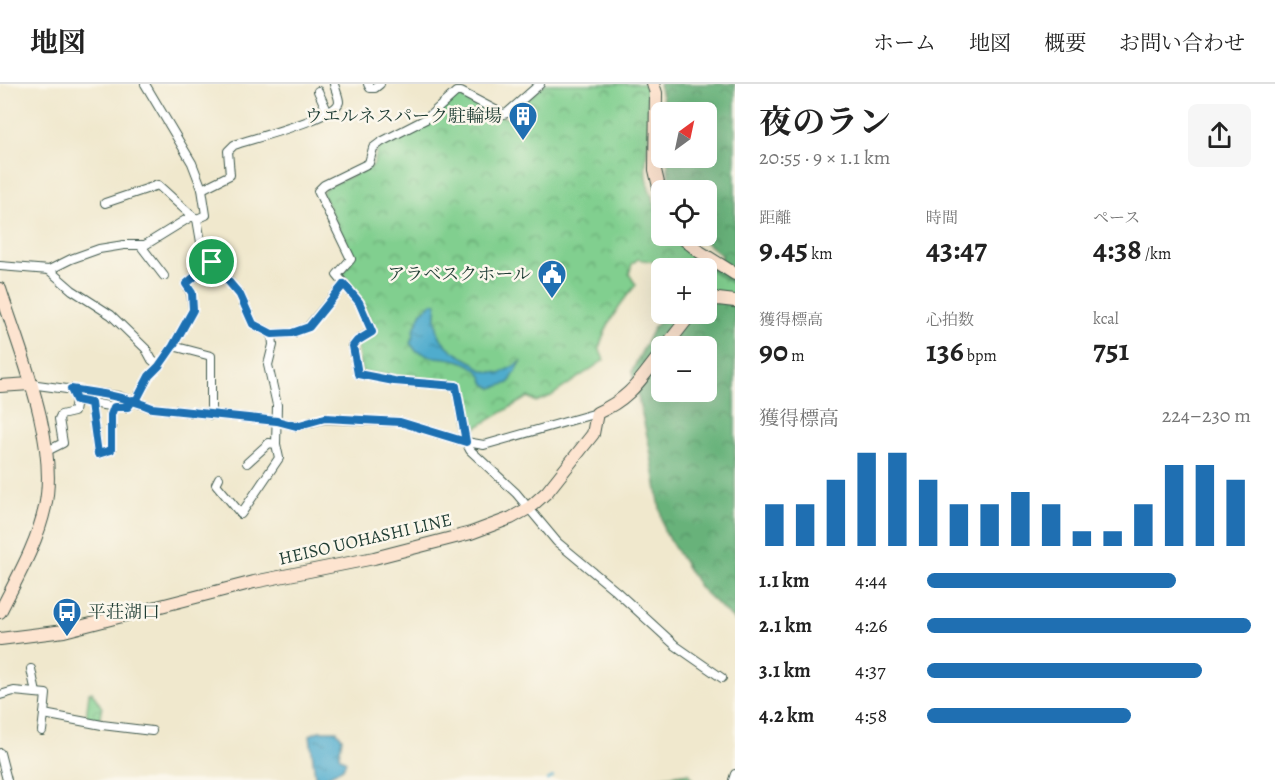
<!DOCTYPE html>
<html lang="ja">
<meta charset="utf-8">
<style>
body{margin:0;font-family:Alegreya,"Noto Serif JP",serif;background:#f6f6f6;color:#222;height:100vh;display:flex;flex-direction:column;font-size:22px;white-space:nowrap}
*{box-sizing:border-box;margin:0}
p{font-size:20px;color:#767676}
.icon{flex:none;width:33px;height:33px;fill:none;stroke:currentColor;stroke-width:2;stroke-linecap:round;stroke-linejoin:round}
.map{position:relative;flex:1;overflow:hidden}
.panel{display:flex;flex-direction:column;background:#fff;width:540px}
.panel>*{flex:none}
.needle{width:39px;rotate:33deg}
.controls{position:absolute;left:651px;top:18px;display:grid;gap:12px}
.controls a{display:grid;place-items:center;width:66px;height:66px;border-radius:9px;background:#fff;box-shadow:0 6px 24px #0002;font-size:30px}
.pin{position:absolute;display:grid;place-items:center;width:51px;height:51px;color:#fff;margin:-26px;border:3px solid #fff;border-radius:50%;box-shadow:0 2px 6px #0007}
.round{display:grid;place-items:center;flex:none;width:63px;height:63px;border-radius:9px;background:#f6f6f6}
.summary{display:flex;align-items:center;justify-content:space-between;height:102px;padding:0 24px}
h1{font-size:33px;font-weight:700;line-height:45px}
.figures{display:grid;grid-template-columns:repeat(3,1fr);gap:9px;height:102px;padding:6px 24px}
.figures div{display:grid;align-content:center}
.figures b{font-size:30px;font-weight:700}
.figures small{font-size:16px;font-weight:400}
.figures p{font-size:16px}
.chart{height:168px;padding:12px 24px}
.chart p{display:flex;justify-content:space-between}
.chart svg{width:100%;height:108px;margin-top:6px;stroke:#1f6fb2;stroke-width:6}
ul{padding:0 24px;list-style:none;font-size:20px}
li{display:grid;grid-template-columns:96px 72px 1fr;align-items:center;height:45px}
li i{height:15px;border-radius:8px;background:#1f6fb2}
header{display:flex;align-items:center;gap:36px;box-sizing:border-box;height:84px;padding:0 30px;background:#fff;border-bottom:2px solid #e0e0e0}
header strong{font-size:28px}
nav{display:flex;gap:33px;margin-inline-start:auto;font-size:21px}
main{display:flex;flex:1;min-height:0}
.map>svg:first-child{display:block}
.forest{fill:url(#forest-crowns);stroke:#447857;stroke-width:1.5;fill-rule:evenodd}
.park{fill:url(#park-crowns);stroke:#508662;stroke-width:1.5}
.water{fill:url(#water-ripples);stroke:#377480;stroke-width:1.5}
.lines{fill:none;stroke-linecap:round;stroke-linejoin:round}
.stream{stroke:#4faccd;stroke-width:2}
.street-casing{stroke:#3e574b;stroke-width:10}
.secondary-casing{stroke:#3e574b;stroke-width:14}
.street{stroke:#fff;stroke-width:8}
.secondary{stroke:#fde4d0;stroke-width:12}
.route-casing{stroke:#fff;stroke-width:12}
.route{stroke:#1f6fb2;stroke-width:8}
.labels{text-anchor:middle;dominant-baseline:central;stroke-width:5;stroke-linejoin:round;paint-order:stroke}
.poi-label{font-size:18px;fill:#1f3d34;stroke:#fbf7ec;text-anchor:end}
.street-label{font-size:18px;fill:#1f3d34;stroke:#fbf7ec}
</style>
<header>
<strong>地図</strong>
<nav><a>ホーム</a><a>地図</a><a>概要</a><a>お問い合わせ</a></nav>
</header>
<main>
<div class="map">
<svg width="735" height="696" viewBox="0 0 735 696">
<defs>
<pattern id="forest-crowns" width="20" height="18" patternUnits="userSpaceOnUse" patternTransform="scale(1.5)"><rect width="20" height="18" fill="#68b27a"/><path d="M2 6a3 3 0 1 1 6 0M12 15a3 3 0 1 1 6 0" fill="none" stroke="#559265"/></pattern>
<pattern id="park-crowns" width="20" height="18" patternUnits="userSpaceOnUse" patternTransform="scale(1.5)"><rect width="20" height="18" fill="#81cf8f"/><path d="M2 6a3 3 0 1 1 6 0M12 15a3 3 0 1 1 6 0" fill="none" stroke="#69a976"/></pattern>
<pattern id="water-ripples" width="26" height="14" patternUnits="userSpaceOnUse" patternTransform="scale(1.5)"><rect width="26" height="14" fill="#4faccd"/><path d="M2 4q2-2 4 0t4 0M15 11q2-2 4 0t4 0" fill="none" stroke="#418da7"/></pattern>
</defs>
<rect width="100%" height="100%" fill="#fbf7ec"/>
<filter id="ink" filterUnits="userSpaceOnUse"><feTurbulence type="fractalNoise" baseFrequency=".0167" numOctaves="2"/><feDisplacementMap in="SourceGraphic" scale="12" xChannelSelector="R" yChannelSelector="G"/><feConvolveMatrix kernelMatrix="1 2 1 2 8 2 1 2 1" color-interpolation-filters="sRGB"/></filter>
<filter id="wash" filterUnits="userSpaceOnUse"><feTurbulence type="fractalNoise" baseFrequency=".008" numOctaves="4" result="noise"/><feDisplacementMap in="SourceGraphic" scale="24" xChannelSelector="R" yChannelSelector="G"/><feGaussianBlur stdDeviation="1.35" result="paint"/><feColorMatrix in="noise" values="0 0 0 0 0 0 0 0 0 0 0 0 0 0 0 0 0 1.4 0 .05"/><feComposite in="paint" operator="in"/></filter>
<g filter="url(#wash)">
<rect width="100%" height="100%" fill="#f0e8cd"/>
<g class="forest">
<path d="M659 0H735V537L700 504 664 447 649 360 632 287 654 243 667 230H706L707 188 722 172 698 152H706V106H670L669 104 668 74H706V28H666ZM662 262H706V308H662Z"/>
<path d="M689 689 693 696H641Z"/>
</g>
<g class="park">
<path d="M545 0H644C649 15 650 35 649 51 648 66 644 79 646 93 650 116 661 127 662 152H671L674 156 701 180 735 201V218C712 211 707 210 706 184H678L666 180 638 175 632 180 629 190 636 201C619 220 606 241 599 264L604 276 551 312 536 318 528 313 472 346 468 345 459 298 365 289 361 286 357 263 360 259 376 250 361 215 341 192 353 174 322 109 325 104 373 82 377 67 381 62 427 40 457 11 506 34Z"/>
<path d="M92 608 102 624 99 638 86 635 89 609Z"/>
</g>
<g class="water">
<path d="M432 219H437C432 251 443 264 471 277 476 279 478 284 482 286 487 288 495 288 501 289L521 278 509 299 492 304 485 300C479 278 455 274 434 273 428 272 423 268 416 267L410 259 414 251 413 247 422 228Z"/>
<path d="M319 647H337L342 654 339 672 346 677 343 684 321 696 315 692 310 651Z"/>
</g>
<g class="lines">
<path class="stream" d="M547 696 553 693"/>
</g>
</g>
<g filter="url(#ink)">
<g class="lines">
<g class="street-casing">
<g id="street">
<path d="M145 0 192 79 202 105 206 131 197 135 202 164 240 211 253 240 272 250 273 261 268 281 277 321 276 360 279 374 241 430 216 400 219 394"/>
<path d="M368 0 370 4H375L380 0"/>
<path d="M540 0 507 29 503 30 461 8H456L426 35 381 58 373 64 369 79 324 101 318 107 351 175 337 191 359 218 372 247 357 257 353 262 358 290 394 297 456 302 466 358 470 366 516 409 557 458 616 507 676 562 722 594"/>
<path d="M318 7 328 29"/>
<path d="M202 105 230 91 228 67 234 61C250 55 336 34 339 18 339 13 335 5 334 0"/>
<path d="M105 119 158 101 192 132"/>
<path d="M141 162 164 192"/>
<path d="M0 182 49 186 71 175 99 165 124 161H145L192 132 197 135"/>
<path d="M49 186 72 206 111 231 146 265 152 276 159 282"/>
<path d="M272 250 292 249 308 243 344 200"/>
<path d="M173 262 211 272V331"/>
<path d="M30 300 118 312 152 324 277 337 296 342 325 335 400 338 466 358 484 361 597 329"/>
<path d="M76 316 114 323H128L133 316"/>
<path d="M136 317 149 292 159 282 173 262 193 226 191 209 186 200 212 179"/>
<path d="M91 319 98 370 111 366V331L114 323"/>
<path d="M47 367 63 359 59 335 61 331 74 328 76 316 71 305"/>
<path d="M247 379 269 359 276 360"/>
<path d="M31 585 36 609"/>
<path d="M0 611 14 607 46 610 44 630 102 641 152 647"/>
<path d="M42 647 44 630"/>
<path d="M0 669 7 696"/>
<path d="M733 696 735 690"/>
</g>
</g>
<g class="secondary-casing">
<g id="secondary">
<path d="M653 0 656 9 655 86 662 116"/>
<path d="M680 152 700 168 735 190"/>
<path d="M0 205C20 267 59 359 45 423 37 460 17 494 0 528"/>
<path d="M706 218 718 215 735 217"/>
<path d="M666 262 691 230"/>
<path d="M0 302 30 300"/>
<path d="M0 555 64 547 254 498 374 474 471 449 511 434 529 424 547 408 593 350 597 329C631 314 640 296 662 268"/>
</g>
</g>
<use href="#street" class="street"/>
<use href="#secondary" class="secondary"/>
</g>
</g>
<g class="lines" filter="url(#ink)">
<g class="route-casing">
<path id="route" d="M212 178 186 200 192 209 193 226 173 262 159 282 149 292 136 317 133 316 128 323H114L111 331V366L98 370 91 319 76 316 71 305C99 309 126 313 152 324L277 337 296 342 325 334 400 338 466 358 456 302 394 297 358 290 353 262 357 257 372 248 359 218 344 200 309 243 292 249 272 250 253 240 240 211 212 178"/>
</g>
<use href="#route" class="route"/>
</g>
<defs>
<g id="building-pin" transform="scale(1.5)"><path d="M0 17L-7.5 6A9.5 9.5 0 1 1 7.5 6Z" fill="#1f6fb2" stroke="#fbf7ec"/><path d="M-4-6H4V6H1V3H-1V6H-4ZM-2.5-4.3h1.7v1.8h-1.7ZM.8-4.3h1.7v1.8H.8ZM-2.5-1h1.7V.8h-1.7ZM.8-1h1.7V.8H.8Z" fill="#fff"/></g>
<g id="civic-pin" transform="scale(1.5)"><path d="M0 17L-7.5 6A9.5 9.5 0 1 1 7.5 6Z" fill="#1f6fb2" stroke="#fbf7ec"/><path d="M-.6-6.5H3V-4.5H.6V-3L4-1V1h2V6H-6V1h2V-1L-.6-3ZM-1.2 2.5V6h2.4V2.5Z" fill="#fff"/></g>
<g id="bus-pin" transform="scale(1.5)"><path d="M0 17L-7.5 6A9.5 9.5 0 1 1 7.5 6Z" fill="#1f6fb2" stroke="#fbf7ec"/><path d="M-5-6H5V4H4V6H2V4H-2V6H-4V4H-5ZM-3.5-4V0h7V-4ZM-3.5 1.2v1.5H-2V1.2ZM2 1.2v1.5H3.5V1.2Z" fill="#fff"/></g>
</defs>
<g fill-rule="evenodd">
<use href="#building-pin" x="523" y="32"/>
<use href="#civic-pin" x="552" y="190"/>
<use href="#bus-pin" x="67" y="528"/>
</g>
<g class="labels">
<g class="poi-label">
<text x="502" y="32">ウエルネスパーク駐輪場</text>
<text x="531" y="190">アラベスクホール</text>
<text x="88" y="528" text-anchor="start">平荘湖口</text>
</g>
<g class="street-label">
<text transform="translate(365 455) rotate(-13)">HEISO UOHASHI LINE</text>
</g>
</g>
</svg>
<div class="controls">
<a><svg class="needle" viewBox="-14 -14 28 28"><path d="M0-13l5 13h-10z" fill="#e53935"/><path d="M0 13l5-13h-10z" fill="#767676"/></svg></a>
<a><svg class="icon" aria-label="locate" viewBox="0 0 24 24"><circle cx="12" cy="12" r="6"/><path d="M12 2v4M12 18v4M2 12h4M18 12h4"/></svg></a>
<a>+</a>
<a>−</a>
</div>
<div class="pin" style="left:212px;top:178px;background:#1e9e55"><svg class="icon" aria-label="arrive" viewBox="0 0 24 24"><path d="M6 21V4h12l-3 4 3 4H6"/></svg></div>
</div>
<section class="panel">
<div class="summary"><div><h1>夜のラン</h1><p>20:55 · 9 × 1.1 km</p></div><a class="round"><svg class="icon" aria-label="share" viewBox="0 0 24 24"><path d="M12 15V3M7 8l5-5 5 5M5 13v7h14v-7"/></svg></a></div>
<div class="figures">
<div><p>距離</p><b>9.45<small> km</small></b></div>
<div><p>時間</p><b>43:47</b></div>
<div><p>ペース</p><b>4:38<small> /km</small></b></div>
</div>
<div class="figures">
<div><p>獲得標高</p><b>90<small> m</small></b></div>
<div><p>心拍数</p><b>136<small> bpm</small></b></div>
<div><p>kcal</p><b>751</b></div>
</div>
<div class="chart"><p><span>獲得標高</span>224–230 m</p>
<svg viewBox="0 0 160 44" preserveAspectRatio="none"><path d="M5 44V27M15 44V27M25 44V17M35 44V6M45 44V6M55 44V17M65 44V27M75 44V27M85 44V22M95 44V27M105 44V38M115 44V38M125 44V27M135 44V11M145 44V11M155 44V17"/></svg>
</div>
<ul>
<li><b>1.1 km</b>4:44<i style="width:77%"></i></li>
<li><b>2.1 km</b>4:26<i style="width:100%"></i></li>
<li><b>3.1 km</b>4:37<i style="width:85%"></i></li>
<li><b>4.2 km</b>4:58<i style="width:63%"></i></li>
</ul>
</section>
</main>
